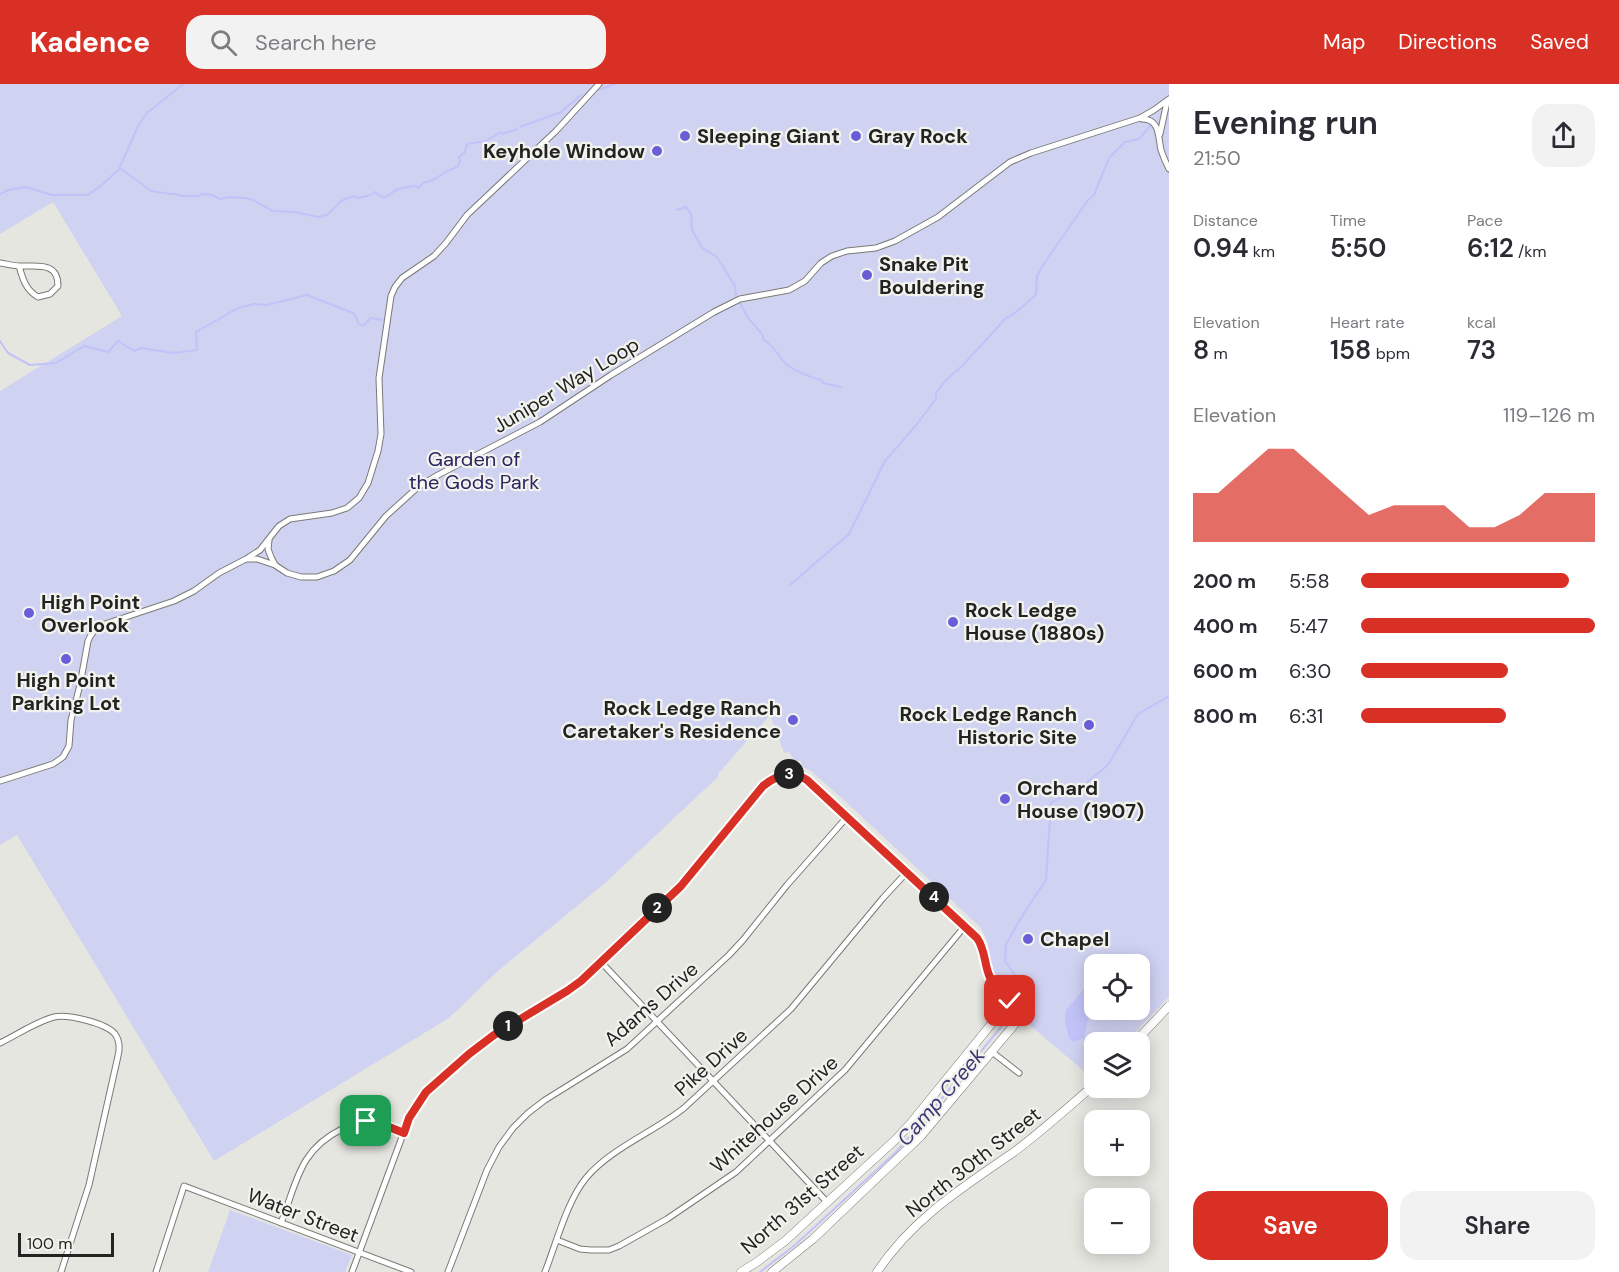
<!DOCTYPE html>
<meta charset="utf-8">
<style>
body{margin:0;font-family:"DM Sans",sans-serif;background:#f2f2f3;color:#2b2b33;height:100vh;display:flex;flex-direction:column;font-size:22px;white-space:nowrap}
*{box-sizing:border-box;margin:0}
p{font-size:20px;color:#7c7c81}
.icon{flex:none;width:33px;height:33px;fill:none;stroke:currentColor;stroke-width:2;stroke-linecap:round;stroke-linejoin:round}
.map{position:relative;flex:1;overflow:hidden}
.sheet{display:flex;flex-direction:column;background:#fff;width:450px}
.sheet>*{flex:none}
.buttons{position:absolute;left:1084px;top:870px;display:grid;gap:12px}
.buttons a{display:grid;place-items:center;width:66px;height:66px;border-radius:12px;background:#fff;box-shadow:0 3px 15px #0003;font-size:30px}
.scale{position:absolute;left:18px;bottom:15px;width:96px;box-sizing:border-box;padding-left:6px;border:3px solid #232422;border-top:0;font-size:16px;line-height:21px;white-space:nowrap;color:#232422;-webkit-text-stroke:4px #f3f3ee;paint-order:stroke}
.pin{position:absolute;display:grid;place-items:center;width:51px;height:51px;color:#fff;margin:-26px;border-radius:12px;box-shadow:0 3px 9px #0006}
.km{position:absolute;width:30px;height:30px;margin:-15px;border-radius:50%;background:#222;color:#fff;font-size:16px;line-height:30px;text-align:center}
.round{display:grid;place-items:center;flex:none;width:63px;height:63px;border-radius:18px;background:#f2f2f3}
.summary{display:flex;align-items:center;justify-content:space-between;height:102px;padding:0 24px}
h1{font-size:33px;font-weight:600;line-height:45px}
.metrics{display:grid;grid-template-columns:repeat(3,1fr);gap:9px;height:102px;padding:6px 24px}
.metrics div{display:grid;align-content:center}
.metrics b{font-size:26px;font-weight:600}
.metrics small{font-size:16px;font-weight:400}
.metrics p{font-size:16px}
.chart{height:168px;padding:12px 24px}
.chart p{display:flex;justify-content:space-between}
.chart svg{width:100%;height:108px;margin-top:6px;fill:#d93025;opacity:.7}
.action{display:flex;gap:12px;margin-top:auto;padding:12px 24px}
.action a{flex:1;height:69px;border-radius:18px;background:#d93025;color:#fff;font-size:24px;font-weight:600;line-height:69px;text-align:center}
.action a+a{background:#f2f2f3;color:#2b2b33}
ul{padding:0 24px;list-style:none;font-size:20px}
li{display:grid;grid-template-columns:96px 72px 1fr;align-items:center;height:45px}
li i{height:15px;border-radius:8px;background:#d93025}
header{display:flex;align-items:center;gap:36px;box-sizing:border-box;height:84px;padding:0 30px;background:#d93025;color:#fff}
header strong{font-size:28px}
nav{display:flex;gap:33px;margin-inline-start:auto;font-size:21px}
.search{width:420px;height:54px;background:#f2f2f3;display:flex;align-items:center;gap:15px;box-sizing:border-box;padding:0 21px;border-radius:18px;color:#7c7c81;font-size:22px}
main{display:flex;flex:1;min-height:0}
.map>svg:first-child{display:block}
.green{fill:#d0d2f2;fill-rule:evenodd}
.water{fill:#c1c3f8}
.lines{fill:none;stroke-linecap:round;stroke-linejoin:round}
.stream{stroke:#c1c3f8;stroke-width:2}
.street-casing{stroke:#7a7a75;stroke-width:7}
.secondary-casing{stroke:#7a7a75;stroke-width:9}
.street{stroke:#fff;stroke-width:5}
.secondary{stroke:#fff;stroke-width:8}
.route-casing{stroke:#fff;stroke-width:12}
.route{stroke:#d93025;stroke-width:8}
.poi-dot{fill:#695ed7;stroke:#f3f3ee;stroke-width:2}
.labels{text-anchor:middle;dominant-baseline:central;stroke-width:4.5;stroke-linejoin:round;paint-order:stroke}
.poi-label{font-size:20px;font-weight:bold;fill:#232422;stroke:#f3f3ee;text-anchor:start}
.street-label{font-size:20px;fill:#232422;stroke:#f3f3ee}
.park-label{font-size:20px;fill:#2a2461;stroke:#f3f3ee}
.water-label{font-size:21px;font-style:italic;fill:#3c3977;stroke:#f3f3ee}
</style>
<header>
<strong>Kadence</strong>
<div class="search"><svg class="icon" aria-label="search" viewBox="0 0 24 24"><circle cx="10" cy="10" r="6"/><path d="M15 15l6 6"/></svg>Search here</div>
<nav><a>Map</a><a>Directions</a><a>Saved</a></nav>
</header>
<main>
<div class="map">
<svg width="1169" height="1188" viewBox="0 0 1169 1188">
<rect width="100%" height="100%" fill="#e6e6e1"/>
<g class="green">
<path d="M0 0H1169V913L1126 958H1095V991L1092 994 1025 937 1030 931 1029 926C1018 916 1002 905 995 891 987 873 993 859 978 841L845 717 811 687 801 682V677H795L789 668 784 669 770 631 718 690 719 692 605 799 498 887 449 934 214 1077 17 751 0 761V307L122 232 53 118 0 150ZM1095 880H1140V926H1095Z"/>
<path d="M230 1126 352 1171 345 1188H208Z"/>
</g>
<path class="water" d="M1095 898V925L1088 935 1084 954 1073 958 1069 954 1065 939 1066 926 1083 906Z"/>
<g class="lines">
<g class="stream">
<path d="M598 6 615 0"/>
<path d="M520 43 561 28 581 11"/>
<path d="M120 84 151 107 170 110H176L182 112H198L202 110 212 111 220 115 230 113 246 114 253 116 273 127 294 128 319 133 327 131 341 117 354 112 356 114 368 112 375 108C387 119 386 111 396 106 402 104 410 102 416 102L418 104 423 99 433 96 449 86 453 85 458 82 460 77 459 73 465 68 467 60 486 57 501 48 503 50 517 45"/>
<path d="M0 110 8 106 26 103 52 111H88L103 100 119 85 139 40 147 29 183 0"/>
<path d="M677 126 686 123 691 130 692 146 702 164 717 173 735 202 736 212"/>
<path d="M740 219 748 234 762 250 764 256C773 261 777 270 784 278 790 285 812 294 821 296L823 299 841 303"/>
<path d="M0 257 8 269 30 281 56 279 84 262 108 268 118 257 134 267 141 264 174 269 197 266 196 248 238 224 254 220 267 221 307 211 353 229 357 235 358 239 363 242 371 234 383 236"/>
<path d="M790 501 849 450 885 377 917 340 936 315V309L945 297 963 281 1006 234C1015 231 1027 218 1036 211L1037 192 1045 178 1088 116 1094 111 1109 74 1125 58 1139 55 1151 41"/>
<path d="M1019 921 1024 914 1017 894 1005 877 1006 860 1024 829 1046 796 1051 719 1086 699 1108 681 1138 630 1169 612"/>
<path d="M760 1188 795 1161 895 1069 913 1049 1016 925"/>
</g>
<g class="street-casing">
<g id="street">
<path d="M1142 35C1160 35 1158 52 1161 66 1163 72 1166 79 1169 85"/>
<path d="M1160 50 1167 18"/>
<path d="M0 179C7 180 14 182 20 182 37 183 58 177 58 202L50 210 38 213C26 206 23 196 19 182"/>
<path d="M269 456 268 465 271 473 275 481 287 489 301 493H317L334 487 350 476 386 432 418 403 438 391 540 338 611 291 714 228 740 215 789 206 805 197 821 179 832 172 847 167 876 164 895 157 938 133 1010 78 1031 69 1140 34 1154 26 1169 15"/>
<path d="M247 475H257L275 481"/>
<path d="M0 697 53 680 63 673 69 662 71 636 80 601 88 557C91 549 95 545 102 541L174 517 194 507 219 489 246 475 260 466 279 442 290 435 332 429 347 424 359 414 368 399 378 367 381 350 379 294 391 212 395 203 402 194 434 172 446 159 467 131 556 47 599 0"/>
<path d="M601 878 827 1118"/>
<path d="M0 959C17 951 35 938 54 933 68 930 106 939 115 950 120 957 120 964 118 972L89 1101 61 1188"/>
<path d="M992 968 1019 989"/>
<path d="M281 1139C297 1098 299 1066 342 1045 351 1041 359 1036 369 1037 381 1037 393 1045 404 1049"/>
<path d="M557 1156 580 1165 591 1166H609L619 1162 667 1135 736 1088 845 986 965 842"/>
<path d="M156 1188 184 1102 411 1188"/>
<path d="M352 1188 409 1034 420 1016 433 1001 484 958 567 907 581 897 680 802 763 702C777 691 790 686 807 696L965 842 981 859 989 892 992 898 1010 917"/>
<path d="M448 1188 487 1086 499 1063 513 1044 528 1029 545 1016 627 965 729 871 743 856 787 801 847 733"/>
<path d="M545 1188C556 1160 567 1117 586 1094 611 1064 654 1048 684 1024L791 925 883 814 907 788"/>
</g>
</g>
<g class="secondary-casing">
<g id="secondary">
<path d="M1135 958 1169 922"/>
<path d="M741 1188 757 1178 785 1157 895 1056 910 1040 1010 917 1024 929 921 1052 813 1155 772 1188"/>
<path d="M877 1188C912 1135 963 1103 1014 1068 1042 1047 1069 1023 1095 1000"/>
</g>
</g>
<use href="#street" class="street"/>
<use href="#secondary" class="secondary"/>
</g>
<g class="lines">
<g class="route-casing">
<path id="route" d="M366 1037 379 1039 404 1049 409 1034 426 1008 469 970 494 951 567 907 581 897 681 802 763 702C777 691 791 685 807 696L977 854C985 865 984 878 989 891 993 902 1002 910 1010 917"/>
</g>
<use href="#route" class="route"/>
</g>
<g class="poi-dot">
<circle cx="685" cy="52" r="6"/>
<circle cx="856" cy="52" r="6"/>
<circle cx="657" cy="67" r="6"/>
<circle cx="867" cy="191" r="6"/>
<circle cx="29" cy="529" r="6"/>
<circle cx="953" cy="538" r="6"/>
<circle cx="66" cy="575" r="6"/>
<circle cx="793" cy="636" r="6"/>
<circle cx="1089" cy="641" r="6"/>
<circle cx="1005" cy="715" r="6"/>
<circle cx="1028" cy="855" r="6"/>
</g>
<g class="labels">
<g class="poi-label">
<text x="697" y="52">Sleeping Giant</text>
<text x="868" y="52">Gray Rock</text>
<text x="645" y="67" text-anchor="end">Keyhole Window</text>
<text x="879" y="180">Snake Pit<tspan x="879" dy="23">Bouldering</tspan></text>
<text x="41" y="518">High Point<tspan x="41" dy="23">Overlook</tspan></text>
<text x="965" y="526">Rock Ledge<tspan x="965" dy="23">House (1880s)</tspan></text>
<text x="66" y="596" text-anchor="middle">High Point<tspan x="66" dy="23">Parking Lot</tspan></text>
<text x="781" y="624" text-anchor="end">Rock Ledge Ranch<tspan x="781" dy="23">Caretaker's Residence</tspan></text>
<text x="1077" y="630" text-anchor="end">Rock Ledge Ranch<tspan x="1077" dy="23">Historic Site</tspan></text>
<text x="1017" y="704">Orchard<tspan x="1017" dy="23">House (1907)</tspan></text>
<text x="1040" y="855">Chapel</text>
</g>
<g class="street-label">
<text transform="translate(566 301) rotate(-31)">Juniper Way Loop</text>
<text transform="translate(651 920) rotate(-41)">Adams Drive</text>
<text transform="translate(711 978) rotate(-42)">Pike Drive</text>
<text transform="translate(774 1030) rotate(-42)">Whitehouse Drive</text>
<text transform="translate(973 1078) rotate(-38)">North 30th Street</text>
<text transform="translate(802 1115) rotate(-41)">North 31st Street</text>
<text transform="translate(303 1131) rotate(21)">Water Street</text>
</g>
<g class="park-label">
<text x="474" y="375">Garden of<tspan x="474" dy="23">the Gods Park</tspan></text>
</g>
<g class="water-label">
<text transform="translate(941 1013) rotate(-49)">Camp Creek</text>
</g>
</g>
</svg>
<div class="buttons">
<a><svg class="icon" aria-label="locate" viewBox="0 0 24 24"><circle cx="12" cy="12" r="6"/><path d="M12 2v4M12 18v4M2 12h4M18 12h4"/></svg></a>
<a><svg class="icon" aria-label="layers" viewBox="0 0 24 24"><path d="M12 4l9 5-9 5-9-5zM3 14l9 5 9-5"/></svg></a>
<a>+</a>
<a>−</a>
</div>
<div class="scale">100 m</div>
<div class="pin" style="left:366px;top:1037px;background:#1e9e55"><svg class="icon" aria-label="arrive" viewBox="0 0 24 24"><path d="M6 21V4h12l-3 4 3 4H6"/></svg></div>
<div class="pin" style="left:1010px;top:917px;background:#d93025"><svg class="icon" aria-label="check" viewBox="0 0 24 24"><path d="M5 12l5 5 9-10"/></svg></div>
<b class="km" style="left:508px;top:942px">1</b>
<b class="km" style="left:657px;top:824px">2</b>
<b class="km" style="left:789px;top:690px">3</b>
<b class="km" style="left:934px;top:813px">4</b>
</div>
<section class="sheet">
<div class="summary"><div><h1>Evening run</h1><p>21:50</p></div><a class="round"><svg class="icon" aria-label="share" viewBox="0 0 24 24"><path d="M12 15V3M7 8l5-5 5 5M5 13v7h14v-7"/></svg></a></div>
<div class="metrics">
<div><p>Distance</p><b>0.94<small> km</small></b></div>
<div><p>Time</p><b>5:50</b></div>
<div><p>Pace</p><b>6:12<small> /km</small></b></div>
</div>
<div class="metrics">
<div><p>Elevation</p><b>8<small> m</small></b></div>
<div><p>Heart rate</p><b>158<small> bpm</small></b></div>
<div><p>kcal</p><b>73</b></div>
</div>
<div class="chart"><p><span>Elevation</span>119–126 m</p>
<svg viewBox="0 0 160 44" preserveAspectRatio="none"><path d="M0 44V24L10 24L20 15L30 6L40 6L50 15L60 24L70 33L80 29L90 29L100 29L110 38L120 38L130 33L140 24L150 24L160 24V44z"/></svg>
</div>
<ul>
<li><b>200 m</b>5:58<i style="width:89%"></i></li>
<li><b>400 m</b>5:47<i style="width:100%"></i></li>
<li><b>600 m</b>6:30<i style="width:63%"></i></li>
<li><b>800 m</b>6:31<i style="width:62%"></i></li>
</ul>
<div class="action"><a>Save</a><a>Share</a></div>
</section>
</main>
